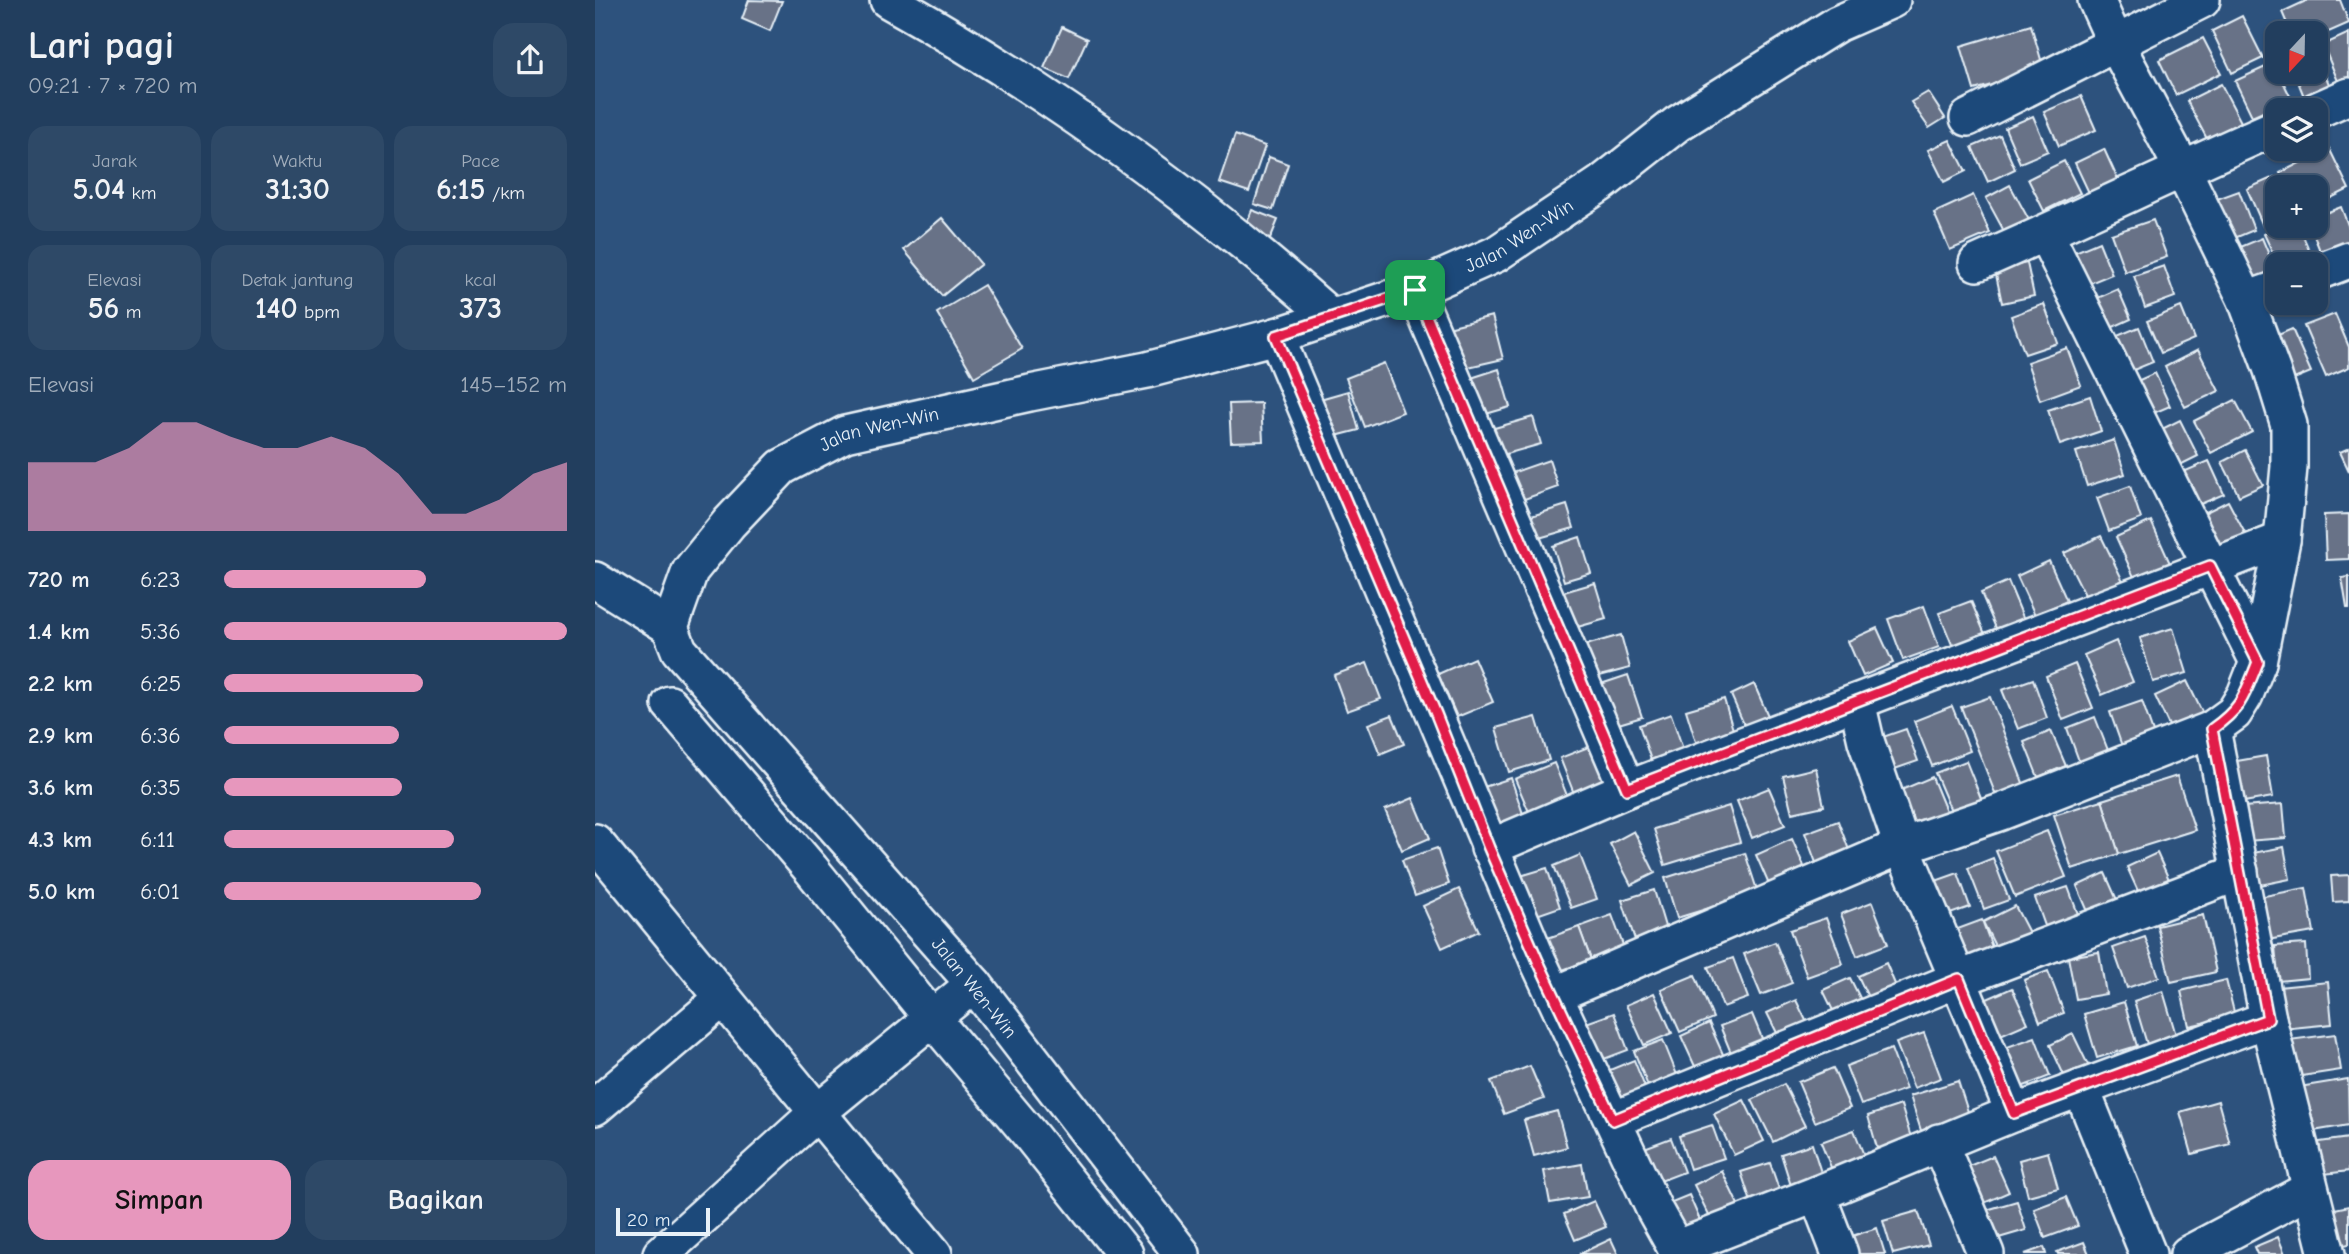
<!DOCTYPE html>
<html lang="id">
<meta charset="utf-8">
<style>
body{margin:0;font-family:"Comic Neue",sans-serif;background:#2e4967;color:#f1f3f6;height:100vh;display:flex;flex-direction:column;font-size:26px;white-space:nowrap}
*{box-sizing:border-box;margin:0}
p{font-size:23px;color:#a2aebc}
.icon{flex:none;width:38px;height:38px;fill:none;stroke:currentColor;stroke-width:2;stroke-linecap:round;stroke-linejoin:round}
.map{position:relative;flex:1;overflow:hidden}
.details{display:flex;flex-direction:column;background:#223e5e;width:595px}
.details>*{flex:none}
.needle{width:46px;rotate:202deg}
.controls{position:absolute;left:1670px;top:21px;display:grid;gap:14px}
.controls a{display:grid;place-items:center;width:63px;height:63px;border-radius:14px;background:#223e5e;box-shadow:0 2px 5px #0004,0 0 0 2px #3f5773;font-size:35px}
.scale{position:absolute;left:21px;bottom:18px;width:94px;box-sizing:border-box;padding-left:7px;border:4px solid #e8f1f8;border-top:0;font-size:19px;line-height:24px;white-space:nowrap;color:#e8f1f8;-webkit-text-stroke:5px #1f4a7a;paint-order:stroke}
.pin{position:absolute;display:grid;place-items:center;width:60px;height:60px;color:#fff;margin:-30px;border-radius:14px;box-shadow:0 4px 10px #0006}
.round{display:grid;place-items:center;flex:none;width:74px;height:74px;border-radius:21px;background:#2e4967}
.head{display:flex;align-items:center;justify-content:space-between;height:119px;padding:0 28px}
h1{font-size:38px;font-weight:800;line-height:52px}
.stats{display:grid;grid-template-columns:repeat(3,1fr);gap:10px;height:119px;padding:7px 28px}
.stats div{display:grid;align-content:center;border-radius:18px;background:#2e4967;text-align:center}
.stats b{font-size:30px;font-weight:800}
.stats small{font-size:19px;font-weight:400}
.stats p{font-size:19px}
.chart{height:196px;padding:14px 28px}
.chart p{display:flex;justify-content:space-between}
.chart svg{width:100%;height:126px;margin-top:7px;fill:#e797bd;opacity:.7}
.button{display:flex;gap:14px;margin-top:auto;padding:14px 28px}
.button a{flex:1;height:80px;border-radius:21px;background:#e797bd;color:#111;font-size:28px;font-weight:800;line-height:80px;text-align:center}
.button a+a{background:#2e4967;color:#f1f3f6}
ul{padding:0 28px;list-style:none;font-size:23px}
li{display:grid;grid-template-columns:112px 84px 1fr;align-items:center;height:52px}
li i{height:18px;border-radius:9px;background:#e797bd}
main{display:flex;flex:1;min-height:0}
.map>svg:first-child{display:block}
.building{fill:#677287;stroke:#e8f1f8;stroke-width:2}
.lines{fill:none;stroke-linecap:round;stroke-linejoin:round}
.minor-casing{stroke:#e8f1f8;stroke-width:40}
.minor{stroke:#1f4a7a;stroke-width:35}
.route-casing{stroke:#fff;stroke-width:14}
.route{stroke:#e11d48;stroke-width:9}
.labels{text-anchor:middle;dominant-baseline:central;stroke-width:7;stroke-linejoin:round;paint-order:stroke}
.street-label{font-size:19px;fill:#e8f1f8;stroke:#1f4a7a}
</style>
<main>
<section class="details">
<div class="head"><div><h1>Lari pagi</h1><p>09:21 · 7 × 720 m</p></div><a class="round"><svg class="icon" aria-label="share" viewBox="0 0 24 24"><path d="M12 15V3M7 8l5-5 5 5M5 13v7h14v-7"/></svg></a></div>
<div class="stats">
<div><p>Jarak</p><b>5.04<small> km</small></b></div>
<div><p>Waktu</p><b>31:30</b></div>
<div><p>Pace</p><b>6:15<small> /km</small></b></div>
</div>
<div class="stats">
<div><p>Elevasi</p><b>56<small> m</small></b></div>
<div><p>Detak jantung</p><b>140<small> bpm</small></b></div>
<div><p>kcal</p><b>373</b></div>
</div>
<div class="chart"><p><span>Elevasi</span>145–152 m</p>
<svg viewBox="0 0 160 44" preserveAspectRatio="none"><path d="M0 44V20L10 20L20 20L30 15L40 6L50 6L60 11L70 15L80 15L90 11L100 15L110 24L120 38L130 38L140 33L150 24L160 20V44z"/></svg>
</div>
<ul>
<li><b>720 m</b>6:23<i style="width:59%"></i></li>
<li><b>1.4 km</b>5:36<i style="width:100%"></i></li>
<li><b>2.2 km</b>6:25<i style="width:58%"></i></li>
<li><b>2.9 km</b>6:36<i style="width:51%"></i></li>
<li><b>3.6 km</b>6:35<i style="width:52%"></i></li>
<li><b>4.3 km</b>6:11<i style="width:67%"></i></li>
<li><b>5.0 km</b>6:01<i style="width:75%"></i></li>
</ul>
<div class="button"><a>Simpan</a><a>Bagikan</a></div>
</section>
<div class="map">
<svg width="1754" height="1254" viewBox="0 0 1754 1254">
<rect width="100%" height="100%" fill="#2d527d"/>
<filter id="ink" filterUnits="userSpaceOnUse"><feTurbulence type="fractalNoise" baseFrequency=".0143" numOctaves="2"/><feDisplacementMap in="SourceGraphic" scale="14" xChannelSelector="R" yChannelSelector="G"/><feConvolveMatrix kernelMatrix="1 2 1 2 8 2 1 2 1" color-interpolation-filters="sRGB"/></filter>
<g filter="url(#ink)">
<g class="building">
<path d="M154 0 187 1 175 31 147 19Z"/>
<path d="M1713 0H1745L1754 23 1720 38V33H1696L1687 12Z"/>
<path d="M1647 16 1668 58 1637 73 1617 31Z"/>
<path d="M1436 25 1449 70 1379 90 1366 46Z"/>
<path d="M467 27 492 39 474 79 449 68Z"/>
<path d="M1754 33V82L1745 86 1728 45Z"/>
<path d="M1608 38 1626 73 1581 95 1564 60Z"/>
<path d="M1720 50 1736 89 1710 99 1699 72H1720Z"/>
<path d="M1679 63 1696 98 1657 116 1640 81Z"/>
<path d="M1626 84 1646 122 1612 139 1592 101Z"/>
<path d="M1333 92 1350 118 1334 128 1316 102Z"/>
<path d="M1486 96 1501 130 1464 146 1449 112Z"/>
<path d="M1438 116 1453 151 1425 163 1410 128Z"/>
<path d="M640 135 670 146 654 192 624 182Z"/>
<path d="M1405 135 1420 169 1393 182 1377 147Z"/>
<path d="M1355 140 1371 171 1349 182 1333 150Z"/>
<path d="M1734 148 1754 189 1720 206V187H1692L1685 173Z"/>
<path d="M1509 149 1524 182 1495 195 1480 163Z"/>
<path d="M674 157 693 164 678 210 659 204Z"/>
<path d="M1469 161 1485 193 1449 211 1433 179Z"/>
<path d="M1679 177 1684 187 1682 220 1668 226 1652 189Z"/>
<path d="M1415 185 1434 220 1410 233 1391 198Z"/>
<path d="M1644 191 1659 230 1635 240 1619 200Z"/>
<path d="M1378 195 1395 233 1355 250 1339 213Z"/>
<path d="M1746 207 1754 228V248L1728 258 1715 226H1720V217Z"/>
<path d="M657 210 683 220 671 249 645 239Z"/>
<path d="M347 218 386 264 347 296 309 250Z"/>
<path d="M1558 220 1572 257 1530 272 1516 234Z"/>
<path d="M1689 226H1704L1719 262 1714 264H1683L1669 234Z"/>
<path d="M1667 238 1682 274 1651 287 1636 251Z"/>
<path d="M1504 242 1517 274 1488 286 1475 254Z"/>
<path d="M1432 263 1439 296 1407 303 1400 270Z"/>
<path d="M1569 266 1580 297 1550 308 1539 276Z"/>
<path d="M389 285 427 349 379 377 342 313Z"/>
<path d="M1523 289 1536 319 1505 333 1491 303Z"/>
<path d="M1449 304 1463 343 1430 354 1416 316Z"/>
<path d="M1586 307 1599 339 1566 353 1552 321Z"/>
<path d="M1740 314 1754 347V367L1731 377 1709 326Z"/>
<path d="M897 316 908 359 860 370 849 328Z"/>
<path d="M1544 327 1558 362 1524 376 1510 341Z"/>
<path d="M1697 329 1716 372 1687 384 1669 341Z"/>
<path d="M1472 348 1486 385 1445 400 1432 362Z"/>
<path d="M1603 350 1624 391 1590 407 1570 367Z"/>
<path d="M789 363 808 412 770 427 751 378Z"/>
<path d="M904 369 915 407 884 416 873 379Z"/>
<path d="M1560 373 1575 406 1547 418 1533 385Z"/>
<path d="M753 391 764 430 729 439 718 401Z"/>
<path d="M1495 396 1506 431 1465 445 1453 410Z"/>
<path d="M1640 400 1657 432 1616 453 1599 421Z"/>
<path d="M666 403 668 441 636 442 634 404Z"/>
<path d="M938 417 946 444 904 456 896 429Z"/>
<path d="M1585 420 1603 456 1573 471 1555 435Z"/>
<path d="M1519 440 1530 474 1492 486 1481 452Z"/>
<path d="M1754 448V471L1745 452Z"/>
<path d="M1650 450 1668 485 1644 496 1627 462Z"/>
<path d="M954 460 963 487 924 501 914 474Z"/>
<path d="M1614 461 1629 494 1594 509 1579 476Z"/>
<path d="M1535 486 1546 519 1514 531 1502 498Z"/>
<path d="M1633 501 1652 537 1622 552 1603 516Z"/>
<path d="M972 505 979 528 937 540 930 518Z"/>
<path d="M1754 514V559L1731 560 1729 515Z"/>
<path d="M1556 521 1578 570 1543 586 1521 537Z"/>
<path d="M1506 536 1528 581 1492 599 1469 553Z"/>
<path d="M985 537 996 573 969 581 958 546Z"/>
<path d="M1454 561 1472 601 1440 615 1422 576Z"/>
<path d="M1754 577V608H1752L1747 578Z"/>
<path d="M1413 581 1430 622 1403 633 1386 593Z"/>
<path d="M1000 583 1011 619 972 630 962 594Z"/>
<path d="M1376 601 1390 634 1358 647 1344 613Z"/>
<path d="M1329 606 1344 647 1308 660 1293 619Z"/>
<path d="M1282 628 1298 663 1268 676 1253 641Z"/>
<path d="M1578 628 1592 673 1558 682 1545 638Z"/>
<path d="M1026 635 1035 668 993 679 984 647Z"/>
<path d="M1521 641 1538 682 1507 695 1489 655Z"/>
<path d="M879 658 898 702 862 717 843 674Z"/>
<path d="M772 663 786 699 752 711 739 675Z"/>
<path d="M1480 664 1498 708 1468 720 1451 676Z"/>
<path d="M1033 675 1047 717 1010 728 997 687Z"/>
<path d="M1438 679 1452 718 1423 729 1407 690Z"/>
<path d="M1592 681 1610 718 1577 732 1560 696Z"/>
<path d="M1159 684 1174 718 1151 729 1136 695Z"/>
<path d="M1395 697 1430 788 1402 798 1366 707Z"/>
<path d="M1129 699 1139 733 1102 745 1091 710Z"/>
<path d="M1547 701 1560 738 1528 749 1515 712Z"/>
<path d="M1357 706 1375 751 1337 766 1319 721Z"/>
<path d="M1076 714 1089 752 1057 763 1044 725Z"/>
<path d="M797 715 809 744 785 754 773 724Z"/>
<path d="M941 717 954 760 914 772 901 728Z"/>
<path d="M1500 717 1516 758 1487 769 1472 728Z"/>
<path d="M1311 729 1323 761 1294 771 1282 739Z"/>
<path d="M1456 731 1471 766 1443 777 1429 742Z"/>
<path d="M1001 744 1016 782 980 796 965 758Z"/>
<path d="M1671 756 1678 797 1643 803 1636 762Z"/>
<path d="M1371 761 1387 801 1357 813 1340 773Z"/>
<path d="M959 763 975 803 937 819 920 779Z"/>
<path d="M1221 768 1229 806 1197 813 1188 776Z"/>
<path d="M1582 776 1600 830 1524 854 1507 800Z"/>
<path d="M1337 777 1354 818 1312 836 1294 795Z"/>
<path d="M916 778 929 817 894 829 880 790Z"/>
<path d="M1174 788 1190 825 1157 838 1142 801Z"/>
<path d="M818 798 835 838 807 850 790 810Z"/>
<path d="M1507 800 1524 854 1477 869 1459 815Z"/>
<path d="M1688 804 1691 838 1651 841 1648 807Z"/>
<path d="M1134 806 1145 842 1070 865 1059 829Z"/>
<path d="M1243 821 1257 858 1224 871 1210 833Z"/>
<path d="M1039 831 1060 873 1036 885 1015 844Z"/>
<path d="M1452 831 1471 877 1420 897 1401 851Z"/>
<path d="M1197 839 1211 871 1175 887 1161 855Z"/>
<path d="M1689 847 1695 879 1665 885 1658 853Z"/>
<path d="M842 848 854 884 820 896 807 860Z"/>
<path d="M1150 853 1163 893 1082 918 1070 878Z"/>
<path d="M1562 853 1577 886 1547 900 1532 867Z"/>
<path d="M985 855 1002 899 976 908 959 866Z"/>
<path d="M1398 858 1414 900 1389 909 1373 868Z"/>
<path d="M952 868 965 907 936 917 922 877Z"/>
<path d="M1363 873 1375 907 1341 919 1329 885Z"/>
<path d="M1510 873 1526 909 1497 921 1482 886Z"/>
<path d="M1754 875V901L1738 902 1736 876Z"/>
<path d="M1473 887 1487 925 1454 937 1440 898Z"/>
<path d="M1711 888 1719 932 1672 940 1664 897Z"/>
<path d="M864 889 884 931 847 948 828 906Z"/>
<path d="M1059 890 1071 930 1040 940 1027 900Z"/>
<path d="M1277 902 1293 944 1262 956 1246 914Z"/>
<path d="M1420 906 1441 946 1408 962 1388 922Z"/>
<path d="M1017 915 1029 948 996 960 984 927Z"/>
<path d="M1608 915 1621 972 1576 982 1562 926Z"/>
<path d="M1231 918 1248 964 1212 977 1195 930Z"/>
<path d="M1387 920 1401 958 1362 972 1349 934Z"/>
<path d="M984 927 996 960 956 974 944 941Z"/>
<path d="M1550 937 1564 977 1532 988 1518 948Z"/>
<path d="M1180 942 1197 983 1166 995 1149 954Z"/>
<path d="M1711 944 1713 978 1683 981 1680 946Z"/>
<path d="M1504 952 1511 994 1481 999 1473 957Z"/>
<path d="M1138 958 1153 998 1128 1007 1113 967Z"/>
<path d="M1291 963 1305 996 1278 1008 1263 976Z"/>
<path d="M1453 971 1469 1013 1445 1022 1429 980Z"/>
<path d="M1100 975 1118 1018 1085 1032 1066 989Z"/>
<path d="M1255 978 1270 1008 1243 1021 1228 990Z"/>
<path d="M1631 980 1640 1016 1594 1026 1586 991Z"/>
<path d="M1733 982 1737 1024 1687 1029 1683 987Z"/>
<path d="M1417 988 1433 1023 1401 1037 1385 1002Z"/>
<path d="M1568 991 1581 1035 1552 1044 1539 1001Z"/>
<path d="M1059 993 1077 1033 1049 1045 1031 1005Z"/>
<path d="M1201 1000 1217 1033 1189 1047 1172 1013Z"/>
<path d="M1529 1002 1542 1046 1502 1058 1489 1014Z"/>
<path d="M1019 1013 1033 1050 1001 1062 988 1024Z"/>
<path d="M1157 1014 1173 1053 1141 1065 1125 1026Z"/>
<path d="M1114 1023 1131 1061 1103 1073 1086 1036Z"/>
<path d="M1329 1033 1346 1078 1319 1088 1301 1043Z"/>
<path d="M1478 1034 1496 1071 1472 1082 1455 1045Z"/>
<path d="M1740 1034 1746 1070 1700 1077 1694 1040Z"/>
<path d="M1440 1037 1455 1076 1416 1091 1401 1051Z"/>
<path d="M1068 1040 1084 1080 1055 1091 1039 1051Z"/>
<path d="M1296 1049 1311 1089 1266 1105 1251 1066Z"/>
<path d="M1039 1060 1053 1095 1020 1108 1005 1074Z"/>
<path d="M935 1066 949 1099 909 1114 896 1081Z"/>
<path d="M1238 1068 1255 1108 1220 1122 1203 1082Z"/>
<path d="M1753 1079 1754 1125 1712 1132 1704 1087Z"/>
<path d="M1363 1081 1377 1124 1329 1140 1315 1096Z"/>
<path d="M1189 1084 1210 1126 1178 1142 1157 1100Z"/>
<path d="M1149 1100 1169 1141 1139 1155 1119 1114Z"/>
<path d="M1623 1101 1635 1144 1597 1154 1585 1112Z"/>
<path d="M1306 1105 1318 1144 1284 1155 1273 1116Z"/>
<path d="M962 1111 972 1147 939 1156 929 1120Z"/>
<path d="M1117 1125 1129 1158 1095 1169 1084 1136Z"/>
<path d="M1259 1130 1274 1168 1241 1180 1226 1142Z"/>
<path d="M1076 1138 1089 1172 1055 1185 1041 1151Z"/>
<path d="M1754 1138V1171L1729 1174 1724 1142Z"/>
<path d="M1217 1144 1229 1182 1198 1192 1186 1154Z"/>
<path d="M1453 1152 1463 1188 1433 1196 1424 1160Z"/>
<path d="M1398 1156 1414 1192 1380 1207 1364 1170Z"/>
<path d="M1175 1163 1188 1201 1159 1211 1146 1172Z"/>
<path d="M987 1164 993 1197 955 1203 949 1171Z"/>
<path d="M1127 1171 1146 1211 1118 1224 1099 1185Z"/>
<path d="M1094 1195 1107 1225 1081 1237 1067 1206Z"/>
<path d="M1471 1197 1483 1226 1450 1238 1439 1209Z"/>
<path d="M999 1201 1011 1227 980 1240 969 1214Z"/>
<path d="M1422 1201 1431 1230 1397 1240 1388 1211Z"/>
<path d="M1754 1206V1244L1739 1247 1730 1211Z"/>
<path d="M1323 1211 1334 1245 1298 1254 1288 1221Z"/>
<path d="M1282 1228 1290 1254H1262L1257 1236Z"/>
<path d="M1683 1237 1690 1254H1662L1659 1247Z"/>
<path d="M1016 1239 1023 1254H984Z"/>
<path d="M1489 1242 1494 1254H1463L1462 1252Z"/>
<path d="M1449 1247 1451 1254H1430Z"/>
</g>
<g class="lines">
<g class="minor-casing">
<g id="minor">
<path d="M293 0C452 89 600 196 736 317"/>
<path d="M1720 111 1754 96"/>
<path d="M1373 118 1607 0"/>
<path d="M1450 233 1663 662"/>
<path d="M1382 263C1483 219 1581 171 1682 127"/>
<path d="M1720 273 1754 260"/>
<path d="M820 290 1032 789"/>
<path d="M1651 300 1682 289"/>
<path d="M681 336 943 961 1060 1211 1084 1254"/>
<path d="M0 580 75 627"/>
<path d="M1262 702 1271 741 1307 846 1419 1113"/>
<path d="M75 704 216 869 337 1018 436 1136 530 1254"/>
<path d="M1617 729 1673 1019 1732 1254"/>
<path d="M0 842 339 1254"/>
<path d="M894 848 1032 789 1687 540"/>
<path d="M959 995 1307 846 1406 812 1617 729 1639 713 1650 695 1663 662 1687 540 1694 467V425L1677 370 1651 300 1587 168 1520 42 1501 0"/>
<path d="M1486 1088 1553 1254"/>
<path d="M0 1107 128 998"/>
<path d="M1018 1120 1364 979 1645 872"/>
<path d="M1344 1142 1391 1254"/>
<path d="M1222 1194 1245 1254"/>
<path d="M1081 1249 1222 1194 1419 1113 1673 1019"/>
<path d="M66 1254 223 1112 379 984"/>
<path id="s1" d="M587 1254 379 984 84 650 75 627 95 571 134 523 187 467 250 434 435 393 552 370 681 336 820 290 901 254 1007 183 1082 124 1242 24 1297 0"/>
<path d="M1593 1254 1714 1190"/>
</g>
</g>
<use href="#minor" class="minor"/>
</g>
</g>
<g class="lines" filter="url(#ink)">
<g class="route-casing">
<path id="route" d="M820 290 1032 789 1615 566 1663 662C1649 696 1648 707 1617 729L1673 1019 1419 1113 1364 979 1018 1120 943 961 894 848 841 714 681 336Z"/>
</g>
<use href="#route" class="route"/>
</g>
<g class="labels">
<g class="street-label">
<text stroke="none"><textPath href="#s1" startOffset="1787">Jalan Wen-Win</textPath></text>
<text stroke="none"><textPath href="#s1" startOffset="1115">Jalan Wen-Win</textPath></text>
<text transform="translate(379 988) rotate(51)">Jalan Wen-Win</text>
</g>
</g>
</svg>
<div class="controls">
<a><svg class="needle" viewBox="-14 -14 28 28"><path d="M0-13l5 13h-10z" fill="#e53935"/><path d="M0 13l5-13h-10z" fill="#a2aebc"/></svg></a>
<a><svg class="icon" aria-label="layers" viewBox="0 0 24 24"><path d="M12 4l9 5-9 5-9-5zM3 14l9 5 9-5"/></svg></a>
<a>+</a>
<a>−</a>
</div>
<div class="scale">20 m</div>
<div class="pin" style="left:820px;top:290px;background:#1e9e55"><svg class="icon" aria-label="arrive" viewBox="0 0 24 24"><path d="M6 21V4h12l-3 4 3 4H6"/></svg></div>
</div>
</main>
